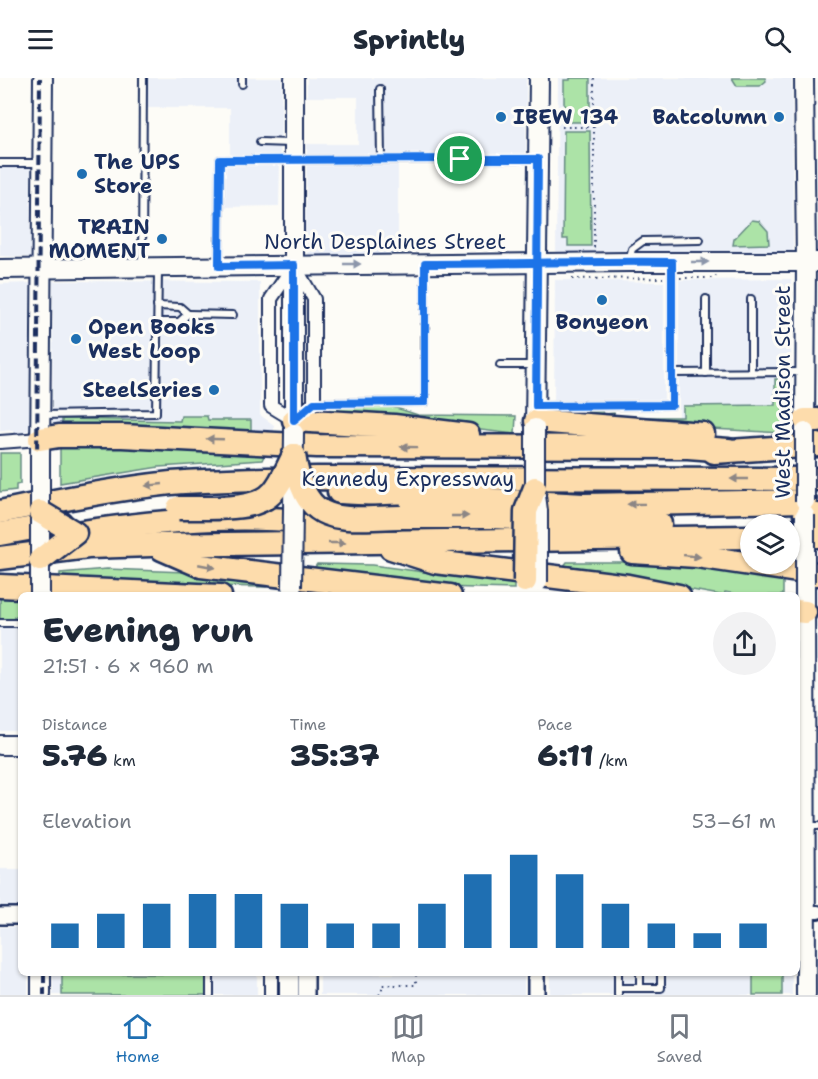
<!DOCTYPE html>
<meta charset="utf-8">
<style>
body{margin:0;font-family:"Shantell Sans",sans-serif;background:#f2f2f3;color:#1f2937;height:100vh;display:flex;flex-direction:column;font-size:22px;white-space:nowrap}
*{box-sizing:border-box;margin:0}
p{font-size:20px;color:#747a83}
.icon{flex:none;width:33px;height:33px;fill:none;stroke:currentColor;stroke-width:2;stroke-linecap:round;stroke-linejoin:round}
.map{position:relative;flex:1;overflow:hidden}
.details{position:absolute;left:18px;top:514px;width:782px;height:384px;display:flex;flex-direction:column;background:#fff;border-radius:9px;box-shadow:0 2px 4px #0004}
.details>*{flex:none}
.controls{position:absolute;left:740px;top:436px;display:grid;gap:12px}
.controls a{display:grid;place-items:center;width:60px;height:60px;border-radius:50%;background:#fff;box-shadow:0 2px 4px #0004;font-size:30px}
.pin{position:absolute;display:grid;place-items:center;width:51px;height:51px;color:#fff;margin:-26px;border:3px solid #fff;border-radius:50%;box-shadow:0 2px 6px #0007}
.round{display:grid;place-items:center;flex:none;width:63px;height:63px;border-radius:32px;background:#f2f2f3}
.headline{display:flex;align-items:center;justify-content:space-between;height:102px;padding:0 24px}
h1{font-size:33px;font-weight:800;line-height:45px}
.figures{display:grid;grid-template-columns:repeat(3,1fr);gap:9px;height:102px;padding:6px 24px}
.figures div{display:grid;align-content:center}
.figures b{font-size:30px;font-weight:800}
.figures small{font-size:16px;font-weight:400}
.figures p{font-size:16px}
.chart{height:168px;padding:12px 24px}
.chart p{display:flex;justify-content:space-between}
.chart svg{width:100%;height:108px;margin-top:6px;stroke:#1f6fb2;stroke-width:6}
header{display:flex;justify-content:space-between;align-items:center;height:78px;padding:0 24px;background:#fff;font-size:27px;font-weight:800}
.dock{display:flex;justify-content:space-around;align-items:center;height:84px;border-top:2px solid #e0e1e3;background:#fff;font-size:16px;color:#747a83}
.dock a{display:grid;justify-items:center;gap:3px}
.dock .selected{color:#1f6fb2}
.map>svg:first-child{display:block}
.built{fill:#ecf0f8}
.green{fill:#ace3a7;stroke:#648982;stroke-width:1.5}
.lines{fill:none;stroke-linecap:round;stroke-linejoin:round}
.service-casing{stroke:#1b2f5e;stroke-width:10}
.minor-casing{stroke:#1b2f5e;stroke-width:16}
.tertiary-casing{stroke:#1b2f5e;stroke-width:20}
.secondary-casing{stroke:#1b2f5e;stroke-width:22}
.motorway-casing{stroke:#1b2f5e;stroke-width:27}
.path{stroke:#1b2f5e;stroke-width:2;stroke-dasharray:1.5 4.5;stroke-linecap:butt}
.service{stroke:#fdfcf7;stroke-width:6}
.minor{stroke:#fdfcf7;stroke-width:12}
.tertiary{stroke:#fdfcf7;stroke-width:15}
.secondary{stroke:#fdfcf7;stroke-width:18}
.motorway{stroke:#fddcac;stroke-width:22}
.rail{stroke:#1b2f5e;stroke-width:4;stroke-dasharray:9 4.5;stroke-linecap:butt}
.secondary-bridge-casing{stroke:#1b2f5e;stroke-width:22;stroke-linecap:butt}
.motorway-bridge-casing{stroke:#1b2f5e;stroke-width:27;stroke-linecap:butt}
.secondary-bridge{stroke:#fdfcf7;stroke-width:18}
.motorway-bridge{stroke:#fddcac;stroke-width:22}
.oneway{fill:#8c96aa}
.oneway2{fill:#8c8685}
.route-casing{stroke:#fff;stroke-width:12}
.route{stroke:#1a73e8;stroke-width:8}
.poi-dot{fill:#1f6fb2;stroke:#fdfcf7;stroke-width:2}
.labels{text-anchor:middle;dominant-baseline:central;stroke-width:6;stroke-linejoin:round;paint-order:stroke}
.poi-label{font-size:21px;font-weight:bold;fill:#1b2f5e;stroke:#fdfcf7;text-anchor:start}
.street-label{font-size:21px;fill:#1b2f5e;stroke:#fdfcf7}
</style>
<header><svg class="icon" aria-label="menu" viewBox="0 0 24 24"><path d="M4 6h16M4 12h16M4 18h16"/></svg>Sprintly<svg class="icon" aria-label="search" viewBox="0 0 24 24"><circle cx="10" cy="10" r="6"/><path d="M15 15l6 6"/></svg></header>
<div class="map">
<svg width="818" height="917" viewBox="0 0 818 917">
<rect width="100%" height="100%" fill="#fdfcf7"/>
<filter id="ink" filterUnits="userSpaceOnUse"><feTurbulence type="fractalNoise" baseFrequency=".0167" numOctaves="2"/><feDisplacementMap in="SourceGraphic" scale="12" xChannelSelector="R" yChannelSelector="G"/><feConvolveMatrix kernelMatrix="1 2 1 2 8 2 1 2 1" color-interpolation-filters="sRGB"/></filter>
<g filter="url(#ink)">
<g class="built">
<path d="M143 0H282L279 128 222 129V86L230 85V30H143Z"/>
<path d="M307 0H526V81H398V177L310 178 305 171 307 66H358V19H307Z"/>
<path d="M558 0H792L793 175H558L556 173Z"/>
<path d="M0 85H31L30 179 0 178Z"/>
<path d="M791 201V354L783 355V327L683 328V339H679V202Z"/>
<path d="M555 202 664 204V327H554Z"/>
<path d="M53 203 260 204V337L274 347V355L251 356V342H207V338H181V343L62 341V350H56L52 344Z"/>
<path d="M30 205 29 352 25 354 15 355 13 352 0 353V206Z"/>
<path d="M20 533 21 653H0V541H14V539H19Z"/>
<rect x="0" y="791" width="21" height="37"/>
<path d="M0 849H21V896H28V917H0Z"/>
<rect x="53" y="896" width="204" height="21"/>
<rect x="320" y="896" width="204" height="21"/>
<rect x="550" y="896" width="242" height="21"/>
</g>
<g class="green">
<path d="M570 0H590V44H564V2H570Z"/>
<path d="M732 0H765L766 3 760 8H737Z"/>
<path d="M564 53H590L591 168H568V161H563Z"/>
<path d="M752 142 759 143 768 153 769 166 733 167 734 161Z"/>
<path d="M775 301H782L783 355 712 351 566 336 565 333H570V336L587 337V333H602L603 336 614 335 615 339H683V328L775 327Z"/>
<path d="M331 328H390L418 337 516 338 515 356 394 342 331 337Z"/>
<path d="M181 338H207L208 342H251V356L62 350V341L180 343Z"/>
<path d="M60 364 265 376 262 382 159 389 60 405Z"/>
<path d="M0 375H20V406L16 407V412L0 414Z"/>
<path d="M567 484H636L783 500V517L748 518 725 514 724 517H720L563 489Z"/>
<path d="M317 486 372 487 468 500 514 502V511L438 509 313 492Z"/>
<path d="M107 491 185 494 266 501V509L60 505V495Z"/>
<path d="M0 513 20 514V539H14V541H0Z"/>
<rect x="62" y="896" width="144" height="21"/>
<rect x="753" y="896" width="29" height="21"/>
</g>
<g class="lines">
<g class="service-casing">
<g id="service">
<path d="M242 6V0"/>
<path d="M380 11 381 81"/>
<path d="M260 64 291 65"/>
<path d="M0 85H41"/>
<path d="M629 183 632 171 643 163 700 162"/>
<path d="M219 186 220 82 535 81"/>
<path d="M142 189 143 0"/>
<path d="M188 236 233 237"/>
<path d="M157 244H179L188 236 180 229 157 228"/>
<path d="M500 287H533"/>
<path d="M751 294V221"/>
<path d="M672 295 804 294"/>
<path d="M706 295V221"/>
<path d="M314 325 425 324V190"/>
<path d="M537 328 672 327V185"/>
<path d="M42 337 156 335 158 193"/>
<path d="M0 545H21"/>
<path d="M796 748H818"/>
<path d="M210 896V917"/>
<path d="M618 896V917"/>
<path d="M640 896V910"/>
<path d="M618 910H661V896"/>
</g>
</g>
<g class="minor-casing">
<g id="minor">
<path d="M294 187 314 221V325L294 342 271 328V221Z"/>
<path d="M0 364 40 361"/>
<path d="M796 834H818"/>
<path d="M271 917V896"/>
</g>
</g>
<g class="tertiary-casing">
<g id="tertiary">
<path d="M0 838H21"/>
<path d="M306 896V917"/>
<path d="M536 896V917"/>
</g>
</g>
<g class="secondary-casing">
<g id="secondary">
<path d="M804 0 806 184 805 354"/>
<path d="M0 191 629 184H818"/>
<path d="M535 350 539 0"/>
<path d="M294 355V0"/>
<path d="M40 381 43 0"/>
<path d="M805 505 806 917"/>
<path d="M0 667H21"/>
<path d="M41 896V917"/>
<path d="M289 896V917"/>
</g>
</g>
<g class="motorway-casing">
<g id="motorway">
<path d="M294 342 394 348 468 357"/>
<path d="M805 342H818"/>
<path d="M536 343 703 356"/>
<path d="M40 361 59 358H122L317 368 688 369 728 372"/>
<path d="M714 374 818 367"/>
<path d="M339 414 584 427 805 423"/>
<path d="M0 434C57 422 114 411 171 405 220 401 269 401 317 400L818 401"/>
<path d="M805 437H818"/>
<path d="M401 439H492L660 446"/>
<path d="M75 455C167 441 260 434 352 449"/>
<path d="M0 456 61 445"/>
<path d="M789 458H818"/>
<path d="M391 470 435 484 628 508 679 518"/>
<path d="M162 471 201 488 450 518"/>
<path d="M632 474 697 478 818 496"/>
<path d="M0 480 88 469 152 467 750 459"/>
<path d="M0 508 220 518"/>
<path d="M796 533 805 534"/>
</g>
</g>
<g class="path">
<path d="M594 0V171"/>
<path d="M562 49H594"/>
<path d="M680 200H714L716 198"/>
<path d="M572 201 663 200"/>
<path d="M379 917 382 914V907H416V896"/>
</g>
<use href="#service" class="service"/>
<use href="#minor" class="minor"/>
<use href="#tertiary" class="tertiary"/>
<use href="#secondary" class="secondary"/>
<use href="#motorway" class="motorway"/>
<g class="rail">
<path d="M36 518 40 0"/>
<path d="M44 896V917"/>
</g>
<g class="secondary-bridge-casing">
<g id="secondary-bridge">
<path d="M535 350V410L538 433V504"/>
<path d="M805 354V423"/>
<path d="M805 505V437"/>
<path d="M292 509 294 355"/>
<path d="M40 518V381"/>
</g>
</g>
<g class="motorway-bridge-casing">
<g id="motorway-bridge">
<path d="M294 377C305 452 340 440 401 439"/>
<path d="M178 430C204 429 255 435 273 414 282 404 287 390 294 377"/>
<path d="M40 482 75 455 40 434"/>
<path d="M525 503 526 433 535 410"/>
</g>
</g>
<use href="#secondary-bridge" class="secondary-bridge"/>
<use href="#motorway-bridge" class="motorway-bridge"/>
</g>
<defs><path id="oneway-solid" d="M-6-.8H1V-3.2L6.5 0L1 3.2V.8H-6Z" transform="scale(1.5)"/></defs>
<g class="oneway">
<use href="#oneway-solid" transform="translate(700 184)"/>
<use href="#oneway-solid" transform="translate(352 186)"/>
</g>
<g class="oneway2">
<use href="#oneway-solid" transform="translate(215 361) rotate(-178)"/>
<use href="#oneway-solid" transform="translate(409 369) rotate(-179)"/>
<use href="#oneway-solid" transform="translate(739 401) rotate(-180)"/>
<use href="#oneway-solid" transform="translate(154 407) rotate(174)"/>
<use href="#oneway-solid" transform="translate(636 426) rotate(179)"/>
<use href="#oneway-solid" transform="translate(460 438)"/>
<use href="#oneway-solid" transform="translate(337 465)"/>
<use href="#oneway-solid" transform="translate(692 478) rotate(6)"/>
<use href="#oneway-solid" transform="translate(207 488) rotate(11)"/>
</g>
</g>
<g class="lines" filter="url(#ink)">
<g class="route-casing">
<path id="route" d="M460 81 220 82 219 188 294 187V342L314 325 425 324V186C507 186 590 183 672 184V327L536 328C537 245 538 163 538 81H460"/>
</g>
<use href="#route" class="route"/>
</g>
<g class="poi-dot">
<circle cx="501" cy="39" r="6"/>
<circle cx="779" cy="39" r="6"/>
<circle cx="82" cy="96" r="6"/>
<circle cx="162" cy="161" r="6"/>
<circle cx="602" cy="222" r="6"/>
<circle cx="76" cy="261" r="6"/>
<circle cx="214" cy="312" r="6"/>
</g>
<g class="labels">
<g class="poi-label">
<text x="513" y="39">IBEW 134</text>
<text x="767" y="39" text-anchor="end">Batcolumn</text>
<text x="94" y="84">The UPS<tspan x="94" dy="24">Store</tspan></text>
<text x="150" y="149" text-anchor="end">TRAIN<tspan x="150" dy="24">MOMENT</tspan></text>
<text x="602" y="244" text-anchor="middle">Bonyeon</text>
<text x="88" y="249">Open Books<tspan x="88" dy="24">West Loop</tspan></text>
<text x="202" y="312" text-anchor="end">SteelSeries</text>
</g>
<g class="street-label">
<text x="385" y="164">North Desplaines Street</text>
<text transform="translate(783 314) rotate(-90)">West Madison Street</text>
<text x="408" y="401">Kennedy Expressway</text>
</g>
</g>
</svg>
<div class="controls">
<a><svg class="icon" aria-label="layers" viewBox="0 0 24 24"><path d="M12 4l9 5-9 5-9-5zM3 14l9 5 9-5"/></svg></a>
</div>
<div class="pin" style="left:460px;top:81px;background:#1e9e55"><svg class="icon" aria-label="arrive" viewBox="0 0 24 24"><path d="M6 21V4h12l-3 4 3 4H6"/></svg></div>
<section class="details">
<div class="headline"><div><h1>Evening run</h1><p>21:51 · 6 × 960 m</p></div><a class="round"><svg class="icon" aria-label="share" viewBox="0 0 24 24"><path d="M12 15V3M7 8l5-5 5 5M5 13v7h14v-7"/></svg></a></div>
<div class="figures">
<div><p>Distance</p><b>5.76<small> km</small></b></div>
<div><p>Time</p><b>35:37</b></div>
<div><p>Pace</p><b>6:11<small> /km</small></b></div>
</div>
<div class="chart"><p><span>Elevation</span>53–61 m</p>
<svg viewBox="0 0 160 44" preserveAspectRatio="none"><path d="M5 44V34M15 44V30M25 44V26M35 44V22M45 44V22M55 44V26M65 44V34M75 44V34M85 44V26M95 44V14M105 44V6M115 44V14M125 44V26M135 44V34M145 44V38M155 44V34"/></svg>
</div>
</section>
</div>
<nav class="dock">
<a class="selected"><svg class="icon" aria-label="home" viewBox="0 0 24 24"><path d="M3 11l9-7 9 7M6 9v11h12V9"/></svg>Home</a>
<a><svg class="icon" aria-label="map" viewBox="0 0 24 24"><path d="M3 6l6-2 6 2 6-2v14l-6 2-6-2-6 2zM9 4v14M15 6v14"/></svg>Map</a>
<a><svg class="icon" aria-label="saved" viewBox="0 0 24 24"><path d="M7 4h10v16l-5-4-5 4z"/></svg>Saved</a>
</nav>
